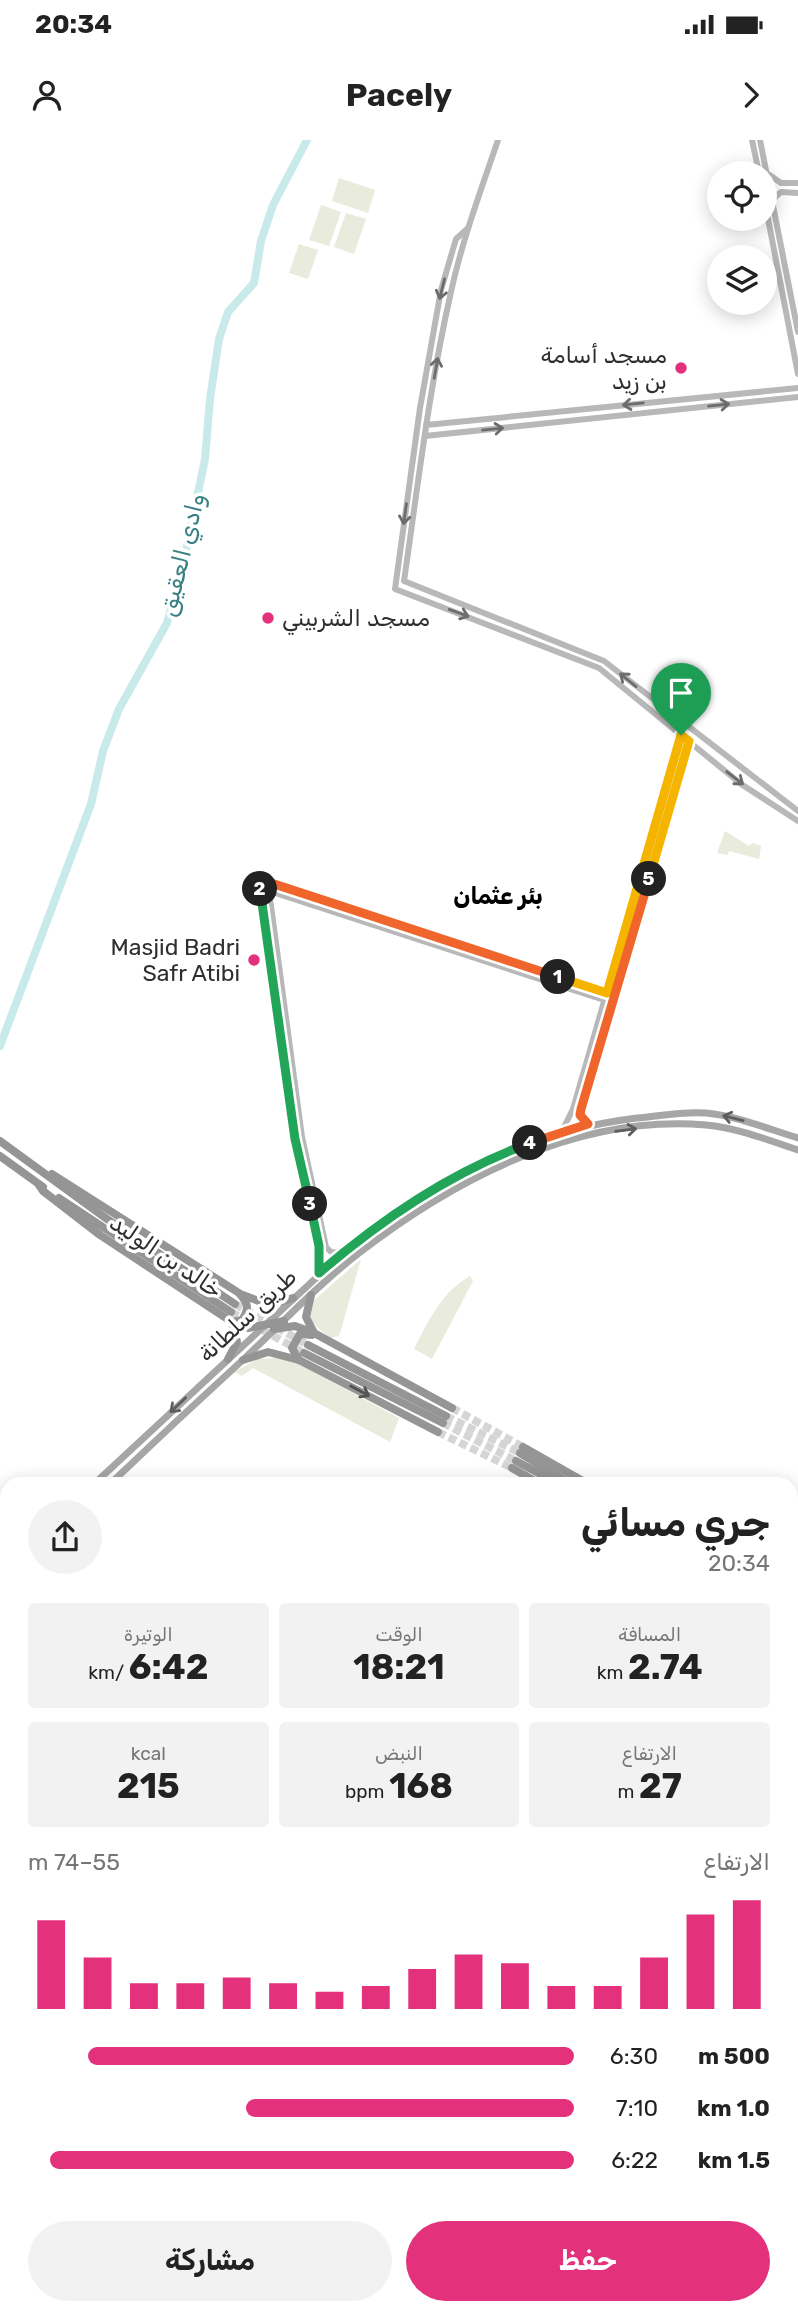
<!DOCTYPE html>
<html lang="ar">
<meta charset="utf-8">
<style>
body{margin:0;font-family:Rubik,Cairo,sans-serif;background:#f2f2f2;color:#222;direction:rtl;height:100vh;display:flex;flex-direction:column;font-size:26px;white-space:nowrap}
*{box-sizing:border-box;margin:0}
p{font-size:23px;color:#767676}
.icon{flex:none;width:38px;height:38px;fill:none;stroke:currentColor;stroke-width:2;stroke-linecap:round;stroke-linejoin:round}
.map{position:relative;flex:1;overflow:hidden;direction:ltr}
.sheet{position:absolute;left:0px;top:1337px;width:798px;height:838px;display:flex;flex-direction:column;background:#fff;border-radius:21px 21px 0 0;box-shadow:0 4px 18px #0003;direction:rtl}
.sheet>*{flex:none}
.controls{position:absolute;left:707px;top:21px;display:grid;gap:14px}
.controls a{display:grid;place-items:center;width:70px;height:70px;border-radius:50%;background:#fff;box-shadow:0 4px 18px #0003;font-size:35px}
.pin{position:absolute;display:grid;place-items:center;width:60px;height:60px;color:#fff;margin:-72px -30px;border-radius:50% 50% 50% 0;rotate:-45deg;box-shadow:0 0 7px #0007}
.pin .icon{rotate:45deg}
.km{position:absolute;width:35px;height:35px;margin:-18px;border-radius:50%;background:#222;color:#fff;font-size:19px;line-height:35px;text-align:center}
.round{display:grid;place-items:center;flex:none;width:74px;height:74px;border-radius:37px;background:#f2f2f2}
.head{display:flex;align-items:center;justify-content:space-between;height:119px;padding:0 28px}
h1{font-size:38px;font-weight:700;line-height:52px}
.metrics{display:grid;grid-template-columns:repeat(3,1fr);gap:10px;height:119px;padding:7px 28px}
.metrics div{display:grid;align-content:center;border-radius:7px;background:#f2f2f2;text-align:center}
.metrics b{font-size:35px;font-weight:700}
.metrics small{font-size:19px;font-weight:400}
.metrics p{font-size:19px}
.chart{height:196px;padding:14px 28px}
.chart p{display:flex;justify-content:space-between}
.chart svg{width:100%;height:126px;margin-top:7px;stroke:#e4317c;stroke-width:6}
.action{display:flex;gap:14px;margin-top:auto;padding:14px 28px}
.action a{flex:1;height:80px;border-radius:42px;background:#e4317c;color:#fff;font-size:28px;font-weight:700;line-height:80px;text-align:center}
.action a+a{background:#f2f2f2;color:#222}
ul{padding:0 28px;list-style:none;font-size:23px}
li{display:grid;grid-template-columns:112px 84px 1fr;align-items:center;height:52px}
li i{height:18px;border-radius:9px;background:#e4317c}
.status{display:flex;justify-content:space-between;align-items:center;height:49px;padding:0 35px;background:#fff;direction:ltr}
.status svg{height:19px;fill:currentColor}
header{display:flex;justify-content:space-between;align-items:center;height:91px;padding:0 28px;background:#fff;font-size:32px;font-weight:700}
.map>svg:first-child{display:block}
.green{fill:#e9ebdc}
.lines{fill:none;stroke-linecap:round;stroke-linejoin:round}
.river{stroke:#c8eaeb;stroke-width:8}
.highway-tunnel{stroke:#d5d5d5;stroke-width:8;stroke-dasharray:8 4;stroke-linecap:butt}
.secondary{stroke:#b8b8b8;stroke-width:6}
.primary{stroke:#a6a6a6;stroke-width:7}
.highway{stroke:#959595;stroke-width:8}
.secondary-bridge{stroke:#b8b8b8;stroke-width:6}
.highway-bridge{stroke:#959595;stroke-width:8}
.oneway{stroke:#6c6c6c}
.oneway2{stroke:#5e5e5e}
.oneway3{stroke:#525252}
.split-1-casing{stroke:#fff;stroke-width:14}
.split-2-casing{stroke:#fff;stroke-width:14}
.split-3-casing{stroke:#fff;stroke-width:14}
.split-4-casing{stroke:#fff;stroke-width:14}
.split-5-casing{stroke:#fff;stroke-width:14}
.split-6-casing{stroke:#fff;stroke-width:14}
.split-1{stroke:#f5b400;stroke-width:9}
.split-2{stroke:#f0652b;stroke-width:9}
.split-3{stroke:#22a559;stroke-width:9}
.split-4{stroke:#22a559;stroke-width:9}
.split-5{stroke:#f0652b;stroke-width:9}
.split-6{stroke:#f5b400;stroke-width:9}
.poi-dot{fill:#e4317c;stroke:#fff;stroke-width:2.5}
.labels{text-anchor:middle;dominant-baseline:central;stroke-width:7;stroke-linejoin:round;paint-order:stroke}
.poi-label{font-size:23px;fill:#2e2e2e;stroke:#fff;text-anchor:end}
.street-label{font-size:23px;fill:#2e2e2e;stroke:#fff}
.water-label{font-size:24px;font-style:italic;fill:#388083;stroke:#fff}
.neighbourhood-label{font-size:24px;font-weight:bold;fill:#000;stroke:#fff}
</style>
<div class="status"><b>20:34</b><svg viewBox="0 0 49 12"><path d="M0 12V9h3v3zM5 12V6h3v6zM10 12V3h3v9zM15 12V0h3v12zM26 1h20v11H26zM47 4h2v5h-2z"/></svg></div>
<header><svg class="icon" aria-label="forward" viewBox="0 0 24 24"><path d="M9 5l7 7-7 7"/></svg>Pacely<svg class="icon" aria-label="person" viewBox="0 0 24 24"><circle cx="12" cy="8" r="4"/><path d="M4 21q1-7 8-7t8 7"/></svg></header>
<div class="map">
<svg width="798" height="2175" viewBox="0 0 798 2175">
<rect width="100%" height="100%" fill="#fff"/>
<g class="green">
<path d="M339 38 375 50 368 73 332 61Z"/>
<path d="M321 65 341 72 329 106 309 100Z"/>
<path d="M346 73 366 79 354 114 334 107Z"/>
<path d="M299 104 318 110 308 139 289 133Z"/>
<path d="M725 691 749 706 753 703 761 706 759 719 729 711 728 715 717 713Z"/>
<path d="M361 1119 341 1190 339 1196 331 1198C317 1188 306 1181 311 1163Z"/>
<path d="M470 1136 473 1141 432 1219 414 1209C429 1180 441 1153 470 1136Z"/>
<path d="M279 1218 293 1221 399 1278 390 1302 253 1228 242 1236 234 1232 258 1219Z"/>
</g>
<g class="lines">
<g class="river">
<path d="M0 906 91 664 103 611 119 569 167 483 181 435 205 319 210 259 219 199 228 172 254 143 261 101 273 65 307 0"/>
<path d="M0 2024 7 2030"/>
<path d="M169 2168 181 2175"/>
</g>
<g class="highway-tunnel">
<path d="M235 1164 308 1205"/>
<path d="M231 1172 304 1213"/>
<path d="M452 1268 523 1307"/>
<path d="M446 1276 520 1313"/>
<path d="M443 1283 516 1321"/>
<path d="M438 1292 512 1328"/>
</g>
<g class="secondary">
<path d="M498 0C481 50 462 101 451 152 429 248 418 345 404 441L604 521 798 671"/>
<path d="M752 0 759 33"/>
<path d="M760 0 798 192"/>
<path d="M768 34 781 43H798"/>
<path d="M773 59 781 52 798 53"/>
<path d="M765 63 798 234"/>
<path d="M468 88 456 99 441 150 420 268 395 449 599 528 741 644 798 681"/>
<path d="M426 285 798 248"/>
<path d="M425 296 798 257"/>
<path d="M269 751 302 997 326 1107 331 1112 343 1113"/>
<path d="M269 751 604 860"/>
<path d="M588 984 580 975 581 969 689 601"/>
<path d="M562 991 573 969 681 595"/>
<path d="M319 1133V1106L295 999 259 743 265 741 607 853"/>
<path d="M0 1435 7 1425"/>
<path d="M0 1448 7 1441"/>
<path d="M791 1693 798 1673"/>
<path d="M791 1929 798 1930"/>
<path d="M791 1936 798 1937"/>
<path d="M0 1986 7 1987"/>
<path d="M0 1997H7"/>
<path d="M684 2168 685 2175"/>
<path d="M728 2168V2175"/>
</g>
<g class="primary">
<path d="M94 1344 343 1113C431 1041 523 992 637 978 660 976 683 971 706 973 738 976 768 989 798 998"/>
<path d="M110 1344C155 1301 200 1259 246 1217 283 1182 319 1144 359 1113 456 1038 580 974 706 985 738 988 768 1000 798 1010"/>
</g>
<g class="highway">
<path d="M0 1001 107 1079 235 1164"/>
<path d="M0 1016 43 1047"/>
<path d="M52 1034 239 1153C248 1163 250 1168 242 1180L232 1182"/>
<path d="M39 1045 43 1051 100 1095 232 1182 248 1188 284 1181"/>
<path d="M59 1058 231 1172"/>
<path d="M243 1155 269 1165 293 1158"/>
<path d="M311 1155 306 1177 314 1193"/>
<path d="M274 1189 295 1186 314 1193 452 1268"/>
<path d="M308 1205 446 1276"/>
<path d="M304 1213 443 1283"/>
<path d="M228 1219 237 1202 232 1183"/>
<path d="M243 1220 268 1212 299 1220 438 1292"/>
<path d="M299 1220 292 1208 300 1194 312 1195"/>
<path d="M523 1307 588 1344"/>
<path d="M520 1313 571 1344"/>
<path d="M516 1321 559 1344"/>
<path d="M512 1328 540 1344"/>
<path d="M791 1506 798 1508"/>
<path d="M791 1543 798 1524"/>
<path d="M791 1655 798 1637"/>
<path d="M700 2168V2175"/>
<path d="M712 2168 713 2175"/>
</g>
<path class="secondary-bridge" d="M791 1616 798 1619"/>
<g class="highway-bridge">
<path d="M791 1533 798 1541"/>
<path d="M792 1593 798 1604"/>
</g>
</g>
<defs><path id="oneway-shaft" d="M-6 0H5M1.5-3L5.5 0L1.5 3" fill="none" stroke-width="1.6" stroke-linecap="round" stroke-linejoin="round" transform="scale(1.75)"/></defs>
<g class="oneway">
<use href="#oneway-shaft" transform="translate(442 149) rotate(104)"/>
<use href="#oneway-shaft" transform="translate(436 228) rotate(-80)"/>
<use href="#oneway-shaft" transform="translate(633 264) rotate(174)"/>
<use href="#oneway-shaft" transform="translate(719 265) rotate(-6)"/>
<use href="#oneway-shaft" transform="translate(493 289) rotate(-6)"/>
<use href="#oneway-shaft" transform="translate(405 374) rotate(98)"/>
<use href="#oneway-shaft" transform="translate(459 473) rotate(20)"/>
<use href="#oneway-shaft" transform="translate(628 540) rotate(-141)"/>
<use href="#oneway-shaft" transform="translate(735 638) rotate(38)"/>
</g>
<g class="oneway2">
<use href="#oneway-shaft" transform="translate(733 978) rotate(-166)"/>
<use href="#oneway-shaft" transform="translate(626 990) rotate(-7)"/>
<use href="#oneway-shaft" transform="translate(178 1265) rotate(137)"/>
</g>
<use class="oneway3" href="#oneway-shaft" transform="translate(360 1251) rotate(28)"/>
<g class="lines">
<g class="split-1-casing">
<path id="split-1" d="M558 837 607 853 681 595"/>
</g>
<g class="split-2-casing">
<path id="split-2" d="M260 749 259 743 265 741 558 837"/>
</g>
<g class="split-3-casing">
<path id="split-3" d="M260 749 295 999 310 1064"/>
</g>
<g class="split-4-casing">
<path id="split-4" d="M310 1064 319 1106V1133C383 1078 451 1032 530 1003"/>
</g>
<g class="split-5-casing">
<path id="split-5" d="M530 1003 588 984 580 975 581 969 649 739"/>
</g>
<g class="split-6-casing">
<path id="split-6" d="M649 739 689 601 681 595"/>
</g>
<use href="#split-1" class="split-1"/>
<use href="#split-2" class="split-2"/>
<use href="#split-3" class="split-3"/>
<use href="#split-4" class="split-4"/>
<use href="#split-5" class="split-5"/>
<use href="#split-6" class="split-6"/>
</g>
<g class="poi-dot">
<circle cx="681" cy="228" r="7"/>
<circle cx="268" cy="478" r="7"/>
<circle cx="254" cy="820" r="7"/>
</g>
<g class="labels">
<g class="poi-label">
<text x="667" y="215">مسجد أسامة<tspan x="667" dy="26">بن زيد</tspan></text>
<text x="282" y="478" text-anchor="start">مسجد الشربيني</text>
<text x="240" y="807">Masjid Badri<tspan x="240" dy="26">Safr Atibi</tspan></text>
</g>
<g class="street-label">
<text transform="translate(166 1116) rotate(34)">خالد بن الوليد</text>
<text transform="translate(247 1175) rotate(-43)">طريق سلطانة</text>
</g>
<g class="water-label">
<text transform="translate(182 415) rotate(-76)">وادي العقيق</text>
</g>
<g class="neighbourhood-label">
<text x="498" y="756">بئر عثمان</text>
</g>
</g>
</svg>
<div class="controls">
<a><svg class="icon" aria-label="locate" viewBox="0 0 24 24"><circle cx="12" cy="12" r="6"/><path d="M12 2v4M12 18v4M2 12h4M18 12h4"/></svg></a>
<a><svg class="icon" aria-label="layers" viewBox="0 0 24 24"><path d="M12 4l9 5-9 5-9-5zM3 14l9 5 9-5"/></svg></a>
</div>
<div class="pin" style="left:681px;top:595px;background:#1e9e55"><svg class="icon" aria-label="arrive" viewBox="0 0 24 24"><path d="M6 21V4h12l-3 4 3 4H6"/></svg></div>
<b class="km" style="left:558px;top:837px">1</b>
<b class="km" style="left:260px;top:749px">2</b>
<b class="km" style="left:310px;top:1064px">3</b>
<b class="km" style="left:530px;top:1003px">4</b>
<b class="km" style="left:649px;top:739px">5</b>
<section class="sheet">
<div class="head"><div><h1>جري مسائي</h1><p>20:34</p></div><a class="round"><svg class="icon" aria-label="share" viewBox="0 0 24 24"><path d="M12 15V3M7 8l5-5 5 5M5 13v7h14v-7"/></svg></a></div>
<div class="metrics">
<div><p>المسافة</p><b>2.74<small> km</small></b></div>
<div><p>الوقت</p><b>18:21</b></div>
<div><p>الوتيرة</p><b>6:42<small> /km</small></b></div>
</div>
<div class="metrics">
<div><p>الارتفاع</p><b>27<small> m</small></b></div>
<div><p>النبض</p><b>168<small> bpm</small></b></div>
<div><p>kcal</p><b>215</b></div>
</div>
<div class="chart"><p><span>الارتفاع</span>55–74 m</p>
<svg viewBox="0 0 160 44" preserveAspectRatio="none"><path d="M5 44V13M15 44V26M25 44V35M35 44V35M45 44V33M55 44V35M65 44V38M75 44V36M85 44V30M95 44V25M105 44V28M115 44V36M125 44V36M135 44V26M145 44V11M155 44V6"/></svg>
</div>
<ul>
<li><b>500 m</b>6:30<i style="width:89%"></i></li>
<li><b>1.0 km</b>7:10<i style="width:60%"></i></li>
<li><b>1.5 km</b>6:22<i style="width:96%"></i></li>
</ul>
<div class="action"><a>حفظ</a><a>مشاركة</a></div>
</section>
</div>
